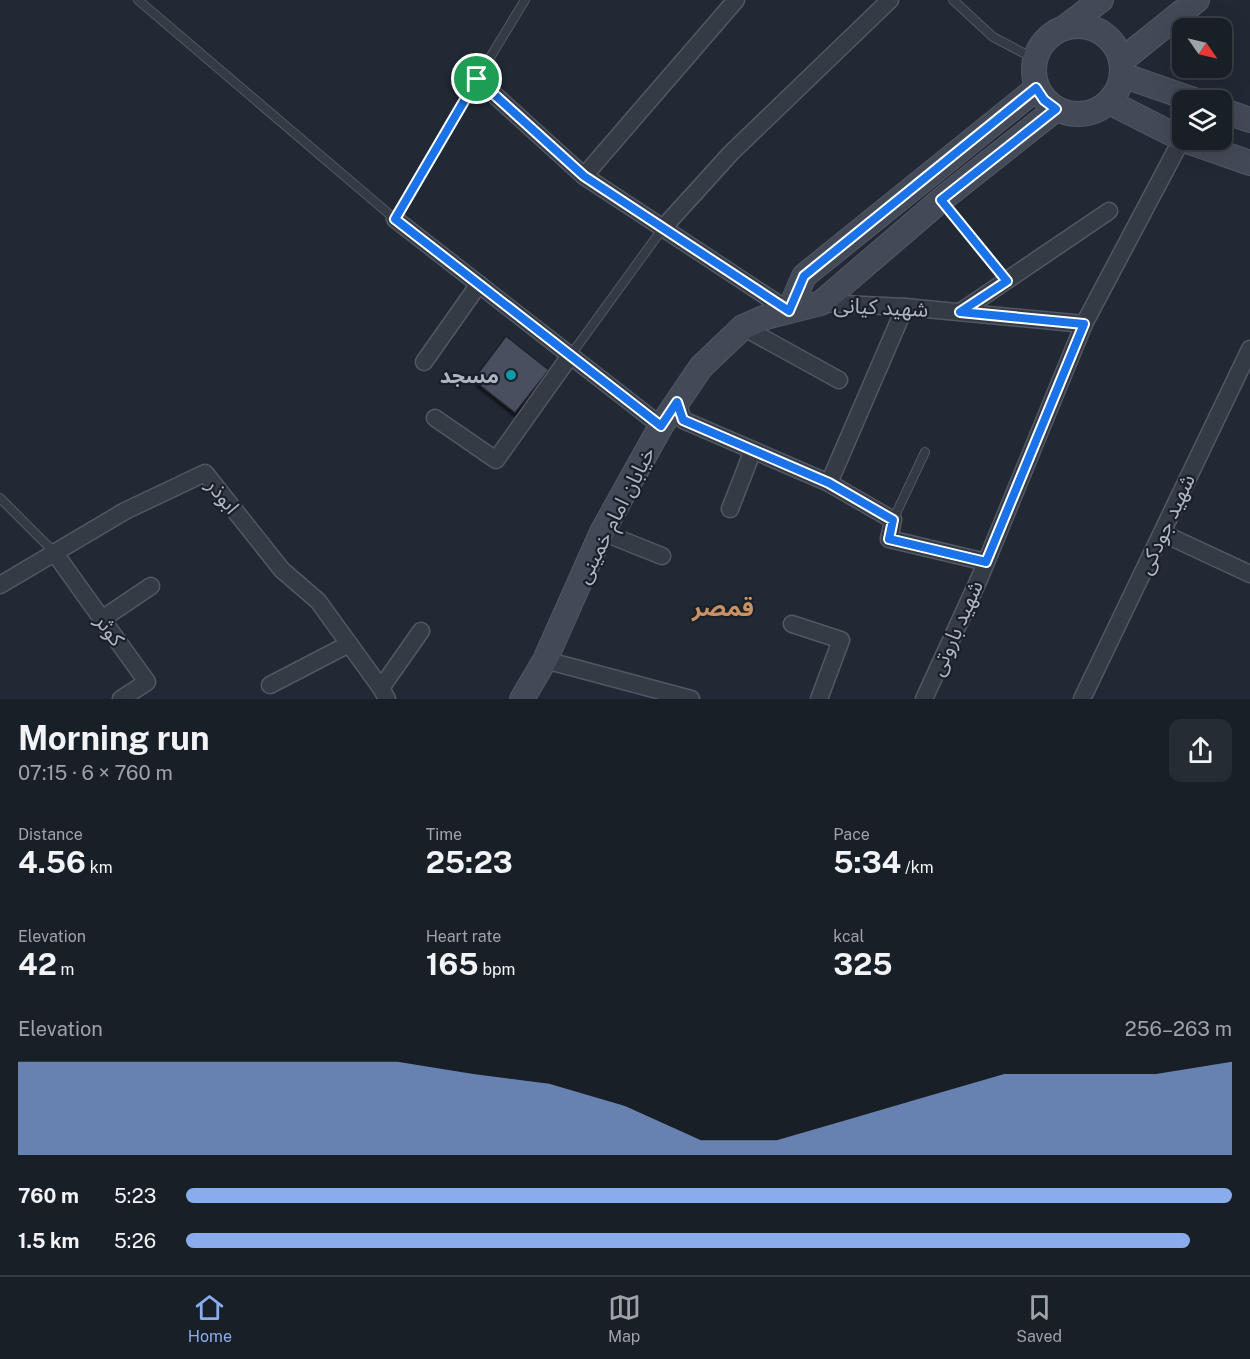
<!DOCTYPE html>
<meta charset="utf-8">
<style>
body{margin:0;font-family:"Public Sans","Noto Sans Arabic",sans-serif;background:#262c33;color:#f1f3f6;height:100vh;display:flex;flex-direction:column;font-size:22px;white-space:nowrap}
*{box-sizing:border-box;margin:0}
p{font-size:20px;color:#9fa2a7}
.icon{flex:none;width:33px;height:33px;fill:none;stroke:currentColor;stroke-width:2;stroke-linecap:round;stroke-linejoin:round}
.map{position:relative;height:699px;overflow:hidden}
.side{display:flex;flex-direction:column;background:#191f27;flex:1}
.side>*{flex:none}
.needle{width:39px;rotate:124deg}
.fabs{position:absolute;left:1172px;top:18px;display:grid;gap:12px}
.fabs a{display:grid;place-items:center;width:60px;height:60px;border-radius:12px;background:#191f27;box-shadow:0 6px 24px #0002,0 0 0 2px #373d44;font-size:30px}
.pin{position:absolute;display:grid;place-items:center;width:51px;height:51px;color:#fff;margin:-26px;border:3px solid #fff;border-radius:50%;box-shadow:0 2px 6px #0007}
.round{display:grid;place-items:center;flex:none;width:63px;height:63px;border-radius:12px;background:#262c33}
.head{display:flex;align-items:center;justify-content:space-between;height:102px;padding:0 18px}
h1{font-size:33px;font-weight:700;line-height:45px}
.stats{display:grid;grid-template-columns:repeat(3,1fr);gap:9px;height:102px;padding:6px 18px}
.stats div{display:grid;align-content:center}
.stats b{font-size:30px;font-weight:700}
.stats small{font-size:16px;font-weight:400}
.stats p{font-size:16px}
.chart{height:168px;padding:12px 18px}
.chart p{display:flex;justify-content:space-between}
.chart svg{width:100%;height:108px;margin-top:6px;fill:#89adec;opacity:.7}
ul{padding:0 18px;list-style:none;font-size:20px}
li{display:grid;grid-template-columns:96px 72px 1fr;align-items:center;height:45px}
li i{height:15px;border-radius:8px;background:#89adec}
.tabs{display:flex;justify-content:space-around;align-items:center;height:84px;border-top:2px solid #373d44;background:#191f27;font-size:16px;color:#9fa2a7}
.tabs a{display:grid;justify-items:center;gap:3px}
.tabs .on{color:#89adec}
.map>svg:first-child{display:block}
.building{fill:#48505e;stroke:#1c222b;stroke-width:1.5;filter:url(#shadow)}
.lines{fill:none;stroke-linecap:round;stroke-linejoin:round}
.lane-casing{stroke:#525863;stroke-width:10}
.street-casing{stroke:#525863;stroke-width:19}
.secondary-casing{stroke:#525863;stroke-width:26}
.path{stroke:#435255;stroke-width:4;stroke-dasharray:4.5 4.5;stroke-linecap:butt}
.lane{stroke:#353b45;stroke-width:8}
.street{stroke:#353b45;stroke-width:16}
.secondary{stroke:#434a57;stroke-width:24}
.route-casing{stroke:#fff;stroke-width:12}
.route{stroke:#1a73e8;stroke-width:8}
.culture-dot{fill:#0f9aa8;stroke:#1a2029;stroke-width:2}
.labels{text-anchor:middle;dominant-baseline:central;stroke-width:4.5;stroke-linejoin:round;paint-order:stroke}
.street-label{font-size:21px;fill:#afb5c2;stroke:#1a2029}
.poi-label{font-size:21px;font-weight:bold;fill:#afb5c2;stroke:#1a2029;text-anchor:end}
.quarter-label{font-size:24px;font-weight:bold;fill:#c79264;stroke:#1a2029}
</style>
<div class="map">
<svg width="1250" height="699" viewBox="0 0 1250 699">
<defs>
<filter id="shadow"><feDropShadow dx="3.5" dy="6" stdDeviation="1.5" flood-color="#0009"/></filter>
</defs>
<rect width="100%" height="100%" fill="#212934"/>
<path class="building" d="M506 336 549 370 515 413 473 380Z"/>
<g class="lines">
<g class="lane-casing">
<g id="lane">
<path d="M138 0 395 219 477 79 525 0"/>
<path d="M953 0 993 37 1035 59"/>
<path d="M570 356 663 228"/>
<path d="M0 498 54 552"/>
<path d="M893 520 925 452"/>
</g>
</g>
<g class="street-casing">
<g id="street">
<path d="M477 79 584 176 789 311"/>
<path d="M584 176 736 0"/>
<path d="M395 219 661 426"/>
<path d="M663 228 731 153 890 0"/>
<path d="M821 303 905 307 1084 324"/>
<path d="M960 312 1109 211"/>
<path d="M743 327 839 380"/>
<path d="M424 362 479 284"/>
<path d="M677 402 683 420 829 483 893 520 889 539 986 562"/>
<path d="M435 418 496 460 570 356"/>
<path d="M829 483 905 307"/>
<path d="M730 509 753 450"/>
<path d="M602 532 662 556"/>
<path d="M1162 533 1250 574"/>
<path d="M54 552 147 682 121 699"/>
<path d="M0 585 125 511 205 473 282 570 318 601 381 688 387 699"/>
<path d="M102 619 151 586"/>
<path d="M792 624 841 640 819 699"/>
<path d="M545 660 691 699"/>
<path d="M270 685 349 644"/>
<path d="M381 688 421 631"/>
<path d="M924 699 980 577 1084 324 1182 139"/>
<path d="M1082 699 1250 349"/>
</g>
</g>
<g class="secondary-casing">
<g id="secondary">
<circle cx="1078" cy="70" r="44"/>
<path d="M1064 28 1101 0"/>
<path d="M1121 61 1197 0"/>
<path d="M1122 75 1194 100"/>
<path d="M1109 102 1182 139"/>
<path d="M1221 110 1250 120"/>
<path d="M1184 140 1250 163"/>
<path d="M789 311 804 276 1037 88"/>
<path d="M522 699 545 660 602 532 661 426 701 367 743 327 766 317 821 303 941 200 1056 109"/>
</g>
</g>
<path class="path" d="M955 217 996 267"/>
<use href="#lane" class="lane"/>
<use href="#street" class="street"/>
<use href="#secondary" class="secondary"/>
</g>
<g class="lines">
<g class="route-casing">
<path id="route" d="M477 79 584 176 789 311 804 276 1036 88 1044 100 1056 109 941 200 1007 281 960 312 1084 324 986 562 889 539 893 520 829 483 683 420 677 402 661 426 395 219Z"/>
</g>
<use href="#route" class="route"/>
</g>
<circle class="culture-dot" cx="511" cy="375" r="6"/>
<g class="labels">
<g class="street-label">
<text transform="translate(881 307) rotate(3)">شهید کیانی</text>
<text transform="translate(223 496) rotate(51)">ابوذر</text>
<text transform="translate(615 515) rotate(-63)">خیابان امام خمینی</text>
<text transform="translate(1166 524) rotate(-65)">شهید جودکی</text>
<text transform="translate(956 628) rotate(-66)">شهید باروتی</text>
<text transform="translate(110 630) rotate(54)">کوثر</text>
</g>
<g class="poi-label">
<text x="499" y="375">مسجد</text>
</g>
<g class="quarter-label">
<text x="723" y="607">قمصر</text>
</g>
</g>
</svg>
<div class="fabs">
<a><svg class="needle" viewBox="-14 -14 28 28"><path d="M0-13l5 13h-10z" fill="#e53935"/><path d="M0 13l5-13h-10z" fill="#9fa2a7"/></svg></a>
<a><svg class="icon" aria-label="layers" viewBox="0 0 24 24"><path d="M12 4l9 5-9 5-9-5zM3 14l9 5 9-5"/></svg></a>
</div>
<div class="pin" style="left:477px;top:79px;background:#1e9e55"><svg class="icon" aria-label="arrive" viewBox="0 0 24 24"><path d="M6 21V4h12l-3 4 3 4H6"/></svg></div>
</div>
<section class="side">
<div class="head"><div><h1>Morning run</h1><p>07:15 · 6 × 760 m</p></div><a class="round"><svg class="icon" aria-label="share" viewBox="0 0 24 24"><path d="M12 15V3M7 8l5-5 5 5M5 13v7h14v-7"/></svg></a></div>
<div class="stats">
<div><p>Distance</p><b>4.56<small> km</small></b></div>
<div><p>Time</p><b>25:23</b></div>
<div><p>Pace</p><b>5:34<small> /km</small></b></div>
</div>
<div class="stats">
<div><p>Elevation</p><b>42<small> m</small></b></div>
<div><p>Heart rate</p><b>165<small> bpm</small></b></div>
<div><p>kcal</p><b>325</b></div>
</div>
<div class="chart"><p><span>Elevation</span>256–263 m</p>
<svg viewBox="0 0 160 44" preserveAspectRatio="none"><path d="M0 44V6L10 6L20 6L30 6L40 6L50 6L60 11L70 15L80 24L90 38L100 38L110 29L120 20L130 11L140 11L150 11L160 6V44z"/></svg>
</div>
<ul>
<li><b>760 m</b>5:23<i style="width:100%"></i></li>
<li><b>1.5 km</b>5:26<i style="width:96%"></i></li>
</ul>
</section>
<nav class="tabs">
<a class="on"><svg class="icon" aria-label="home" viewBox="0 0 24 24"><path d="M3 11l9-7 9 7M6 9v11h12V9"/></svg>Home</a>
<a><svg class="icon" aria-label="map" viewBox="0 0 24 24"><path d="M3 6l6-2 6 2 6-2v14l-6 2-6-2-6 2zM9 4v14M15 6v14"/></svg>Map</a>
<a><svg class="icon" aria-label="saved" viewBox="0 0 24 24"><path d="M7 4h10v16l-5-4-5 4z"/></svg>Saved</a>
</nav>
